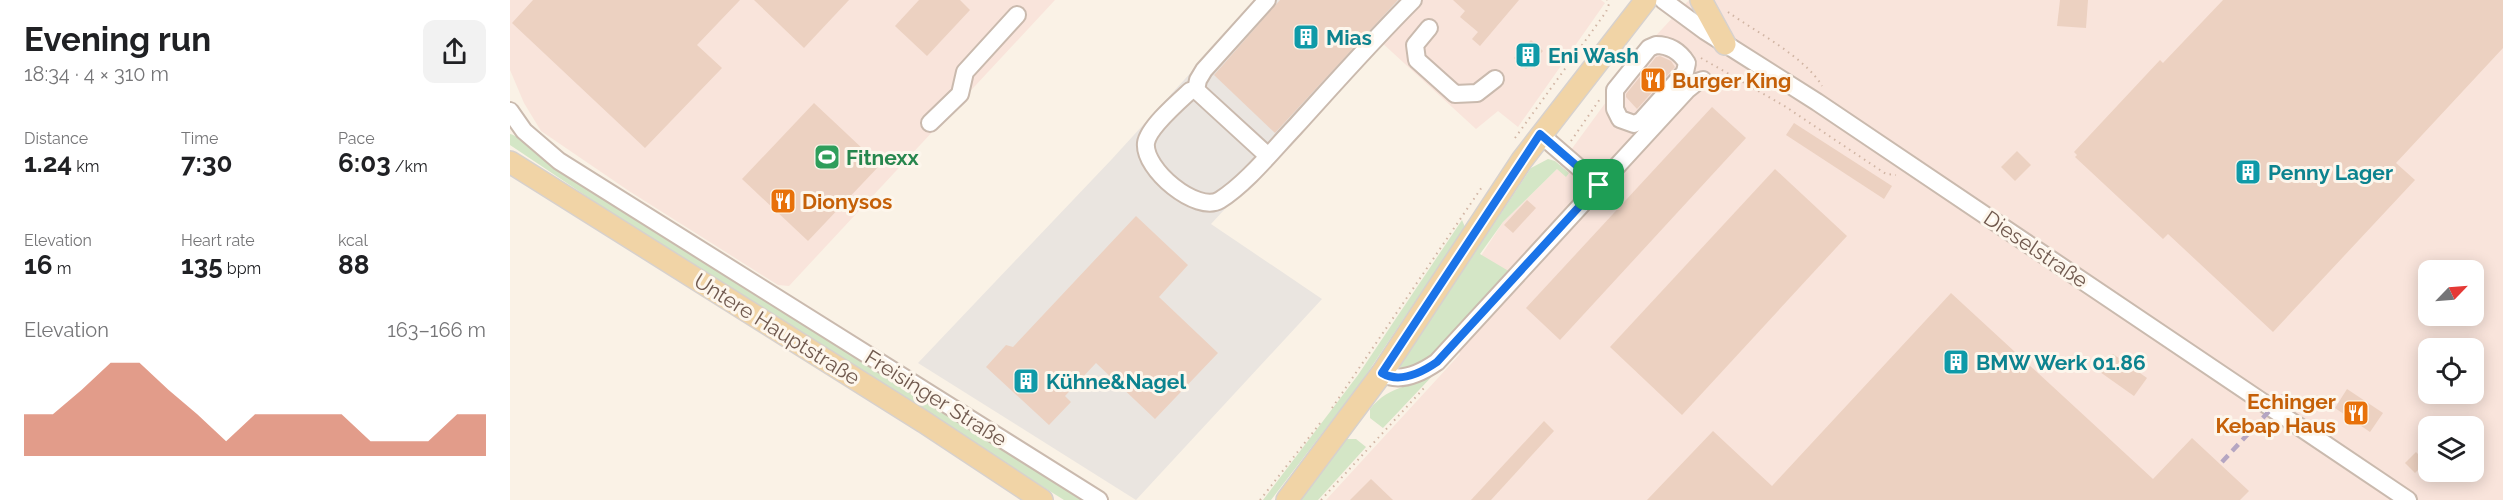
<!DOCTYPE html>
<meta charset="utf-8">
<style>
body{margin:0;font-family:Raleway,sans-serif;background:#f2f2f2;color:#202124;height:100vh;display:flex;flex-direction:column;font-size:22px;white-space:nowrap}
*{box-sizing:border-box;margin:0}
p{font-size:20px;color:#757577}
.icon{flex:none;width:33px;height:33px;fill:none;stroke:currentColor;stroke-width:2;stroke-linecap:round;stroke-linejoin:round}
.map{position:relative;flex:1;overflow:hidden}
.side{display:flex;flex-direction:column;background:#fff;width:510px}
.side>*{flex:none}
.needle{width:39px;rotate:65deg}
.tools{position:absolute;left:1908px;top:260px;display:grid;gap:12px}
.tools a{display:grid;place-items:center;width:66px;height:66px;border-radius:12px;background:#fff;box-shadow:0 3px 15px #0003;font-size:30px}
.pin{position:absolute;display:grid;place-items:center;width:51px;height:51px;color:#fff;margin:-26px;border-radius:12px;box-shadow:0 3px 9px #0006}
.round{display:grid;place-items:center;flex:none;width:63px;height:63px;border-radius:12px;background:#f2f2f2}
.headline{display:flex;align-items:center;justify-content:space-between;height:102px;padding:0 24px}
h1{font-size:33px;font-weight:700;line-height:45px}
.metrics{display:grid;grid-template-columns:repeat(3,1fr);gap:9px;height:102px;padding:6px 24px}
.metrics div{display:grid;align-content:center}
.metrics b{font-size:26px;font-weight:700}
.metrics small{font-size:16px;font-weight:400}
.metrics p{font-size:16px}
.chart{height:168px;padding:12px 24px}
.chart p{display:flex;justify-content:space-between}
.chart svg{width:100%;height:108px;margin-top:6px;fill:#d67359;opacity:.7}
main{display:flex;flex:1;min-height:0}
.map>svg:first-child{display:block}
.commercial{fill:#f9e4db;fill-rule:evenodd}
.industrial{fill:#eae5e0}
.green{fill:#d4e6c6}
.building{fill:#ecd1c1}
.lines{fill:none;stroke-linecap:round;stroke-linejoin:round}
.minor-casing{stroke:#cabaae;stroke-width:20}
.major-casing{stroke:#d7d1cd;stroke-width:24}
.path{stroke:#d1b5a4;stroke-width:2;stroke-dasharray:1.5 4.5;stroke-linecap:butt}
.minor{stroke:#fff;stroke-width:16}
.major{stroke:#f1d4a6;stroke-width:21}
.rail{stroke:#b5a6c2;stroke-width:4.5;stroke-dasharray:9 6;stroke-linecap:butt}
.route-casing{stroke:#fff;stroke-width:12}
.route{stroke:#1a73e8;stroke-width:8}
.labels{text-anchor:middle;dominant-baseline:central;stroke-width:6;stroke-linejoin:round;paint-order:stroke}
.culture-label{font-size:21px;font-weight:bold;fill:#0d838f;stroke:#fdf6ec;text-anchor:start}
.food-label{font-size:21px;font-weight:bold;fill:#c56008;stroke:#fdf6ec;text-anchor:start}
.leisure-label{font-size:21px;font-weight:bold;fill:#27864d;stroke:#fdf6ec;text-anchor:start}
.street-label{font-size:21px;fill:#70594e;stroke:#fdf6ec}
</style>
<main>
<section class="side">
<div class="headline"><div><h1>Evening run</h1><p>18:34 · 4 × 310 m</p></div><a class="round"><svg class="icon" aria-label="share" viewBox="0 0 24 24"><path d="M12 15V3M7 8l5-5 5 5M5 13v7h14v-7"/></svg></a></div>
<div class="metrics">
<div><p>Distance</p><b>1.24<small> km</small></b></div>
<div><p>Time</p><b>7:30</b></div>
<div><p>Pace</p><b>6:03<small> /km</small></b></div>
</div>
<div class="metrics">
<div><p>Elevation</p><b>16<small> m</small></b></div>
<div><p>Heart rate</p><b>135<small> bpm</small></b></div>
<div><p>kcal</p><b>88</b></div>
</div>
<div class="chart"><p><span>Elevation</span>163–166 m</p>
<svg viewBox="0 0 160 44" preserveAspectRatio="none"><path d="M0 44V27L10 27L20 17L30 6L40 6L50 17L60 27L70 38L80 27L90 27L100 27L110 27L120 38L130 38L140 38L150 27L160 27V44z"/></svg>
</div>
</section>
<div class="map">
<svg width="1993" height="500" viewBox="0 0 1993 500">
<rect width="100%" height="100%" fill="#faf2e6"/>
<g class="commercial">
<path d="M0 0H545L279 286 268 285 119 191 31 131 14 103 0 70Z"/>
<path d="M909 0H1091L1095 3 1008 127 988 111 966 129 870 41Z"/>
<path d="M1179 0H1993V500H816L950 354 933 314 993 222 1047 169 1140 42ZM1918 270H1964V315H1918ZM1918 348H1964V393H1918ZM1918 426H1964V471H1918Z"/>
</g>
<path class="industrial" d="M747 0H909L701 224 812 299 626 500 408 363 602 159Z"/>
<g class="green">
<path d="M0 134C10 136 32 158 43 166L575 500H554L121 226 0 145Z"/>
<path d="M1038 159 1045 161 1059 173 1056 177 1047 169 993 222 970 254 1002 273 919 358 906 366 891 368 890 366 1021 168Z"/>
<path d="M952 220 955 227 850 384 761 500H753L848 375Z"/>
<path d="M928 370 873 428 860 418V409C881 383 903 389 928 370Z"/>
<path d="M836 439H846L856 447 808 500H789Z"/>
</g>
<g class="building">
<path d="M23 0H230L187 45 212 68 135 148 2 23Z"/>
<path d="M244 0H339L294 48Z"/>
<path d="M409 0H450L460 10 417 56 385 26Z"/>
<path d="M770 0H888L765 133 704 75Z"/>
<path d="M943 0H1009L970 46 962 39 968 32 950 17 955 11Z"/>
<path d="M1550 0H1578L1576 28 1547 26Z"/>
<path d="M1713 0H1993V48L1886 163 1905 180 1763 332 1658 234 1653 239 1565 157 1567 155 1564 152 1650 60 1653 63Z"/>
<path d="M1021 40 1033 51 1016 69 1004 58Z"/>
<path d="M1150 56 1161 61 1165 67 1127 109 1116 97V94L1146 57Z"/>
<path d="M304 103 370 165 298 241 232 179Z"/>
<path d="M1202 107 1236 138 1050 340 1016 308Z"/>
<path d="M1284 123 1382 186 1374 199 1276 135Z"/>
<path d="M1507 151 1521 165 1505 181 1491 167Z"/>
<path d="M1265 169 1337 236 1172 415 1100 347Z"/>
<path d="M1017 200 1026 208 1003 233 994 225Z"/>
<path d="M626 216 678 265 649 297 708 353 645 419 586 363 555 396 561 402 539 425 476 367 496 345 503 347Z"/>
<path d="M1441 293 1643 479 1682 438 1739 491 1730 500H1137L1203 431 1262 486Z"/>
<path d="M1603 354 1637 378 1624 396 1590 372Z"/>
<path d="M1837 389 1873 413 1860 432 1825 408Z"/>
<path d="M1034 421 1044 431 981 500H961Z"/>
<path d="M1906 452 1916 462 1905 473 1895 463Z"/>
<path d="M861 479 883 500H840Z"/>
</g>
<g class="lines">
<g class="minor-casing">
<g id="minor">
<path d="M1153 0 1195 31 1307 102 1898 500"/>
<path d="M919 28 905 45 907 60 945 94 967 93 985 79"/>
<path d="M1146 45C1160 45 1170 52 1177 63L1175 72 1131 121 1124 124 1110 119 1105 109V90L1139 48Z"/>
<path d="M686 90 688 80 694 70 757 0"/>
<path d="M0 111 14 131 49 161 589 500"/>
<path d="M420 123 450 94 455 72 507 15"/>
<path d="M1030 134 1089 185"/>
<path d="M758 156 686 90 680 91C668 102 638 128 636 143 633 169 687 214 710 200 737 183 763 150 785 127 824 84 862 41 903 0"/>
<path d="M872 373C890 384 911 373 927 362L1177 90 1187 82 1193 80"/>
</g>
</g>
<g class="major-casing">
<g id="major">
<path d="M1191 0 1215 44"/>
<path d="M0 162 414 422 532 500"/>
<path d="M777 500 872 373 1012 160 1136 0"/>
</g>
</g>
<g class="path">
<path d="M1218 12C1246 32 1295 57 1312 86"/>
<path d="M1191 58 1276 107 1376 174 1386 175"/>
<path d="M1005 138 1096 12 1099 4 1097 0"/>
<path d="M1061 141 1090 99"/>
<path d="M822 408 972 187"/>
<path d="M750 500 811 422"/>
<path d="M811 500 915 387"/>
</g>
<use href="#minor" class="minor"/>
<use href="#major" class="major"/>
<path class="rail" d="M1712 462 1774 395"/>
</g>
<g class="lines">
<g class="route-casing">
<path id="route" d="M1030 134 1089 185 927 362C911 373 890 384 872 373Z"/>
</g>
<use href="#route" class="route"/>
</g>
<defs>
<g id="building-square" transform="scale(1.35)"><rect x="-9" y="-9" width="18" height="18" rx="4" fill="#0f9aa8" stroke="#fdf6ec"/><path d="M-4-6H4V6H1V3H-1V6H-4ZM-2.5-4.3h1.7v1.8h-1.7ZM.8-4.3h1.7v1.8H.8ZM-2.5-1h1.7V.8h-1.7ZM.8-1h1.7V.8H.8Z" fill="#fff"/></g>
<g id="restaurant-square" transform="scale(1.35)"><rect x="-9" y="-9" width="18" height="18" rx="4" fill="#e8710a" stroke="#fdf6ec"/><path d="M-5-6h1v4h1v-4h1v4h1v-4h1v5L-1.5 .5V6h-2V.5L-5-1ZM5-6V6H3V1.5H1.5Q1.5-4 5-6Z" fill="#fff"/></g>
<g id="stadium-square" transform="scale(1.35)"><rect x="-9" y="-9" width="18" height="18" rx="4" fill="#2e9e5b" stroke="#fdf6ec"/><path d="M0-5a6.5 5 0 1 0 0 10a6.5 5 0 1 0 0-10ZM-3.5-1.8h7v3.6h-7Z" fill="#fff"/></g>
</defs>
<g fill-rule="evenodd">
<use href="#building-square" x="796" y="37"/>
<use href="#building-square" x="1018" y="55"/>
<use href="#restaurant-square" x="1143" y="80"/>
<use href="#stadium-square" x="317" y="157"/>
<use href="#building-square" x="1738" y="172"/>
<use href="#restaurant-square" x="273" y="201"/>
<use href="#building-square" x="1446" y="362"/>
<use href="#building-square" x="516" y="381"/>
<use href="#restaurant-square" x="1846" y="413"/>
</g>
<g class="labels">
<g class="culture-label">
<text x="816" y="37">Mias</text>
<text x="1038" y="55">Eni Wash</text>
<text x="1758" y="172">Penny Lager</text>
<text x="1466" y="362">BMW Werk 01.86</text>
<text x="536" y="381">Kühne&amp;Nagel</text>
</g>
<g class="food-label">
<text x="1162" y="80">Burger King</text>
<text x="292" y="201">Dionysos</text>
<text x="1826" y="401" text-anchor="end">Echinger<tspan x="1826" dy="24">Kebap Haus</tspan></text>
</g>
<g class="leisure-label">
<text x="336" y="157">Fitnexx</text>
</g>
<g class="street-label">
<text transform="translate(1526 249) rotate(34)">Dieselstraße</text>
<text transform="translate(267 329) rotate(32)">Untere Hauptstraße</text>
<text transform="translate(426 398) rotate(32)">Freisinger Straße</text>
</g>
</g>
</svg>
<div class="tools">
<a><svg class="needle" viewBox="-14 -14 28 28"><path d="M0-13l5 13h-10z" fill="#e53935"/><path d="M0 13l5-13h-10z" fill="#757577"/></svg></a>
<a><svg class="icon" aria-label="locate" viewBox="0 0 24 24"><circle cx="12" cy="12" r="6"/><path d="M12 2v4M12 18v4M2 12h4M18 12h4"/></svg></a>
<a><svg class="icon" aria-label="layers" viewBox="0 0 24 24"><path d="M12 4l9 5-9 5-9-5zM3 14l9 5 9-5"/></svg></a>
</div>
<div class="pin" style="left:1089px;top:185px;background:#1e9e55"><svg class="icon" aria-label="arrive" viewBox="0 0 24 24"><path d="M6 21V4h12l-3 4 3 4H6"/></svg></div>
</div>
</main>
